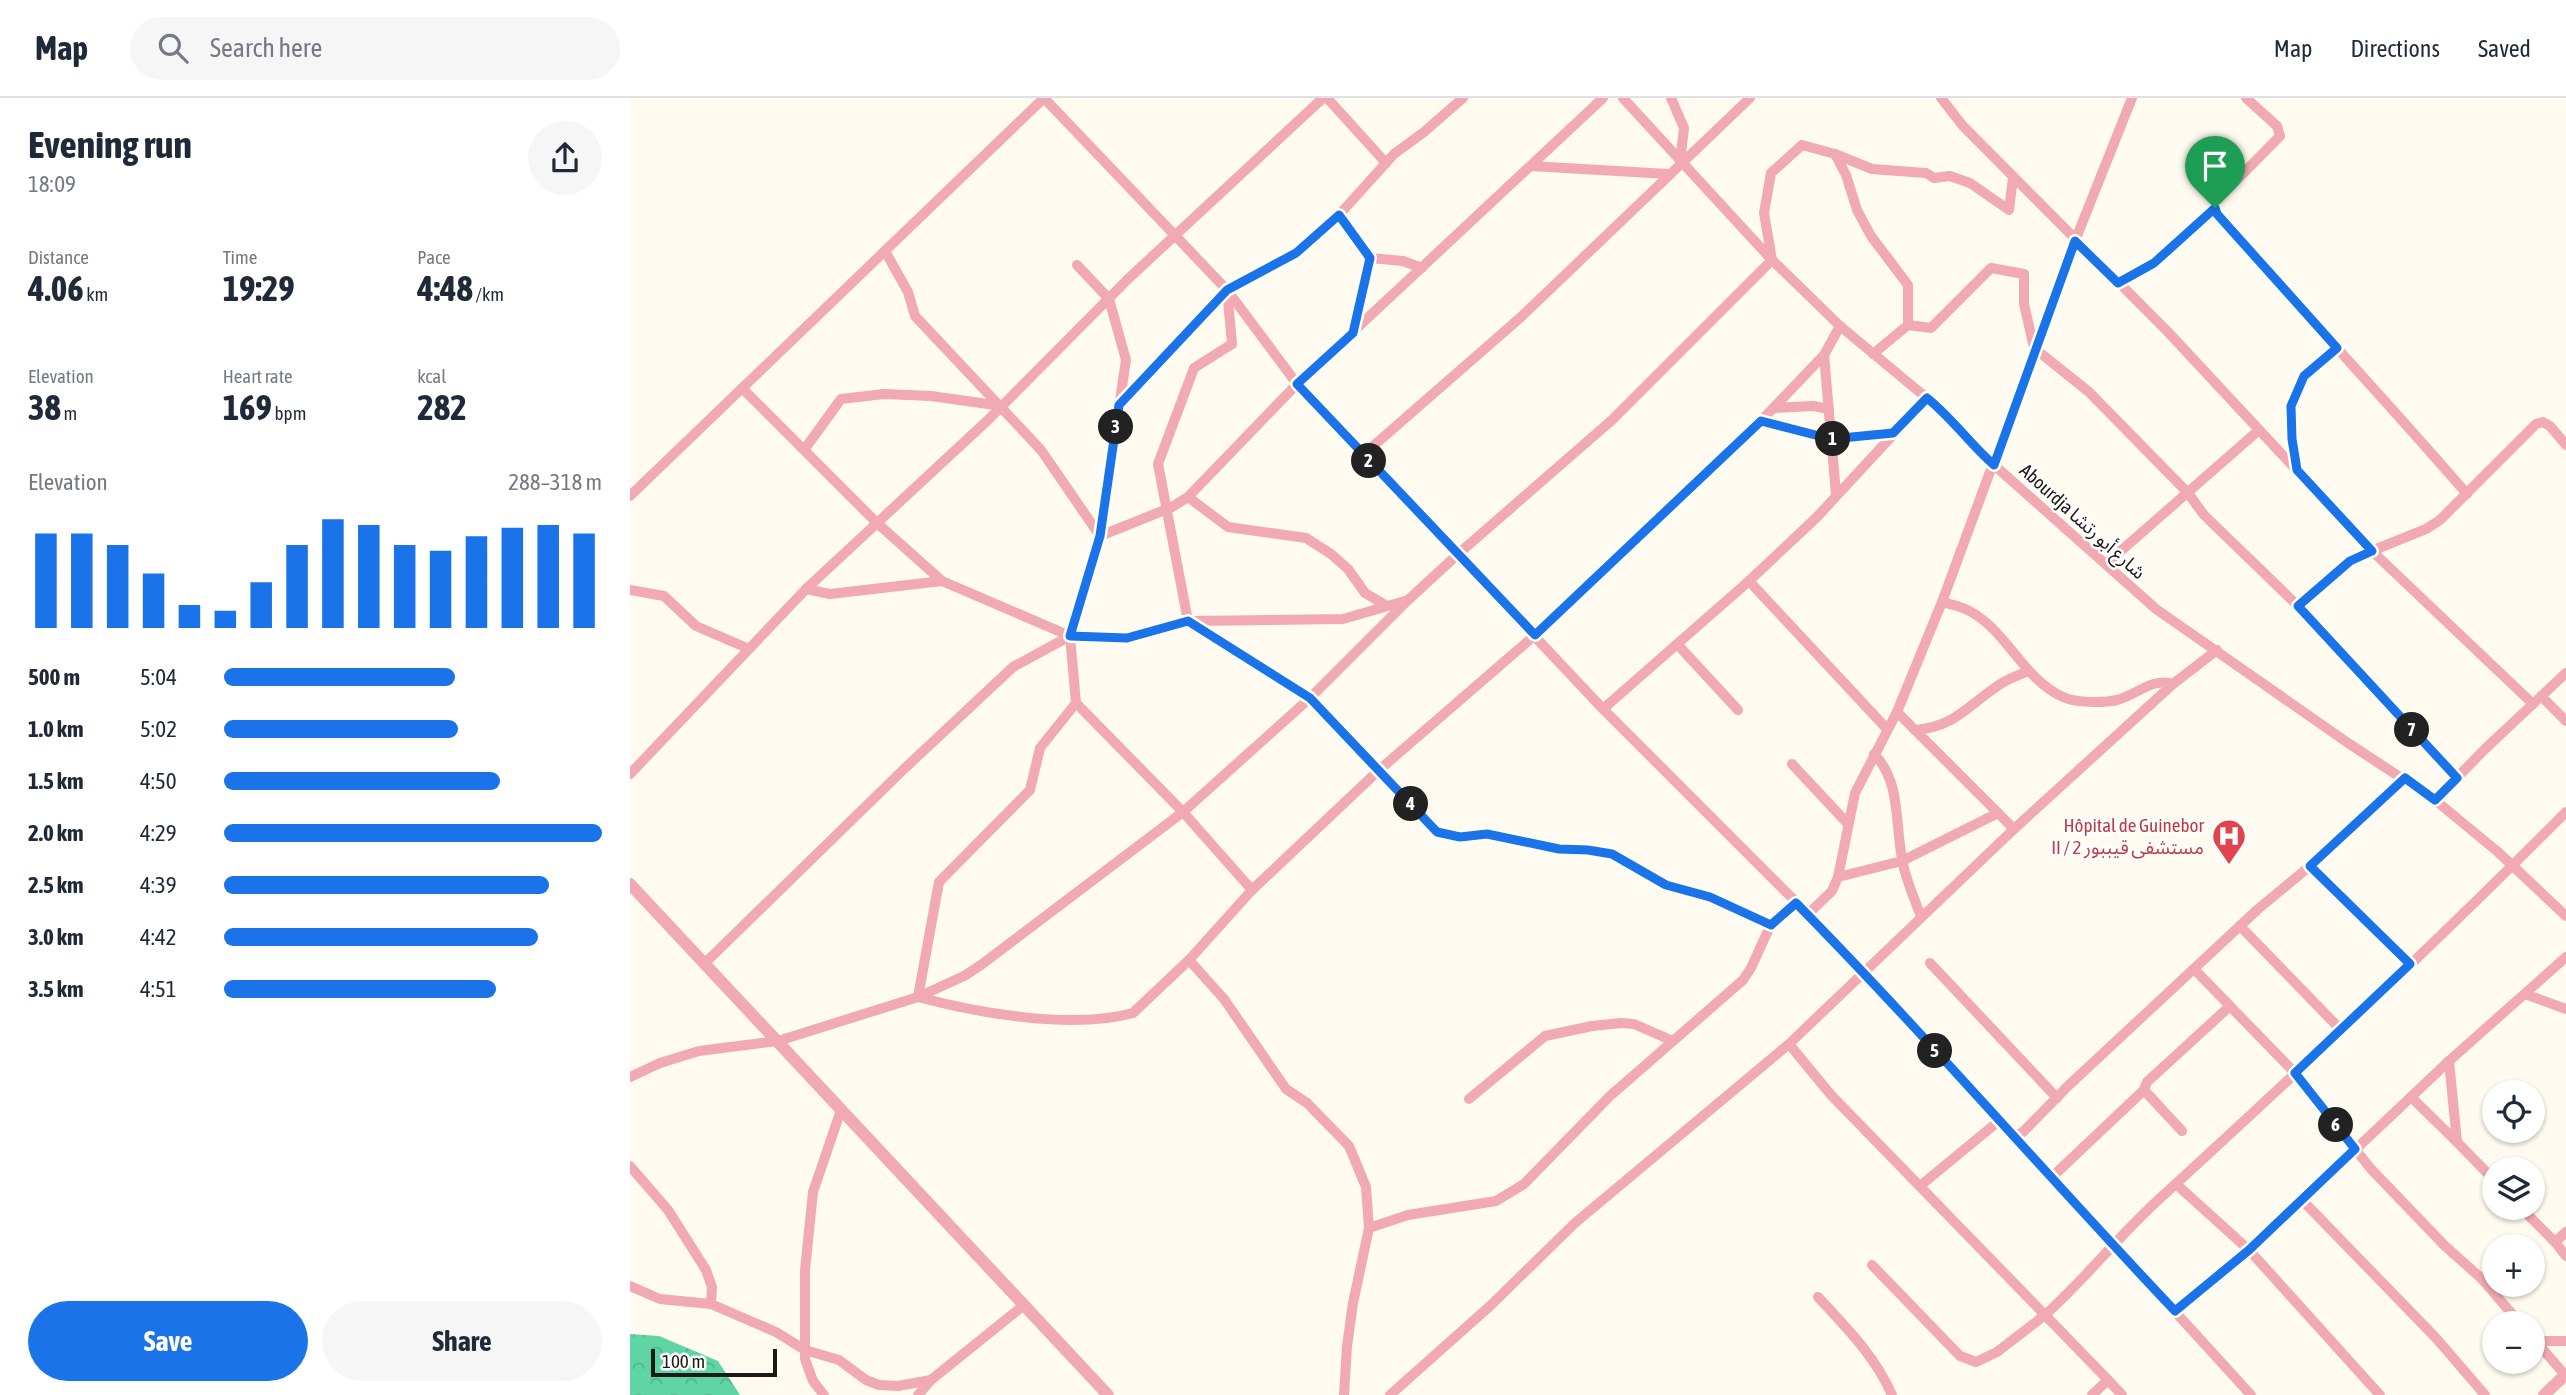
<!DOCTYPE html>
<meta charset="utf-8">
<style>
body{margin:0;font-family:"Asap Condensed","Noto Sans Arabic",sans-serif;background:#f6f6f7;color:#1f2937;height:100vh;display:flex;flex-direction:column;font-size:26px;white-space:nowrap}
*{box-sizing:border-box;margin:0}
p{font-size:23px;color:#747a83}
.icon{flex:none;width:38px;height:38px;fill:none;stroke:currentColor;stroke-width:2;stroke-linecap:round;stroke-linejoin:round}
.map{position:relative;flex:1;overflow:hidden}
.drawer{display:flex;flex-direction:column;background:#fff;width:630px}
.drawer>*{flex:none}
.fabs{position:absolute;left:1852px;top:982px;display:grid;gap:14px}
.fabs a{display:grid;place-items:center;width:63px;height:63px;border-radius:50%;background:#fff;box-shadow:0 2px 5px #0004;font-size:35px}
.scale{position:absolute;left:21px;bottom:18px;width:126px;box-sizing:border-box;padding-left:7px;border:4px solid #1c1a17;border-top:0;font-size:19px;line-height:24px;white-space:nowrap;color:#1c1a17;-webkit-text-stroke:5px #fff;paint-order:stroke}
.pin{position:absolute;display:grid;place-items:center;width:60px;height:60px;color:#fff;margin:-72px -30px;border-radius:50% 50% 50% 0;rotate:-45deg;box-shadow:0 0 7px #0007}
.pin .icon{rotate:45deg}
.km{position:absolute;width:35px;height:35px;margin:-18px;border-radius:50%;background:#222;color:#fff;font-size:19px;line-height:35px;text-align:center}
.round{display:grid;place-items:center;flex:none;width:74px;height:74px;border-radius:37px;background:#f6f6f7}
.overview{display:flex;align-items:center;justify-content:space-between;height:119px;padding:0 28px}
h1{font-size:38px;font-weight:700;line-height:52px}
.figures{display:grid;grid-template-columns:repeat(3,1fr);gap:10px;height:119px;padding:7px 28px}
.figures div{display:grid;align-content:center}
.figures b{font-size:35px;font-weight:700}
.figures small{font-size:19px;font-weight:400}
.figures p{font-size:19px}
.chart{height:196px;padding:14px 28px}
.chart p{display:flex;justify-content:space-between}
.chart svg{width:100%;height:126px;margin-top:7px;stroke:#1a73e8;stroke-width:6}
.primary-button{display:flex;gap:14px;margin-top:auto;padding:14px 28px}
.primary-button a{flex:1;height:80px;border-radius:42px;background:#1a73e8;color:#fff;font-size:28px;font-weight:700;line-height:80px;text-align:center}
.primary-button a+a{background:#f6f6f7;color:#1f2937}
ul{padding:0 28px;list-style:none;font-size:23px}
li{display:grid;grid-template-columns:112px 84px 1fr;align-items:center;height:52px}
li i{height:18px;border-radius:9px;background:#1a73e8}
header{display:flex;align-items:center;gap:42px;box-sizing:border-box;height:98px;padding:0 35px;background:#fff;border-bottom:2px solid #e0e1e3}
header strong{font-size:33px}
nav{display:flex;gap:38px;margin-inline-start:auto;font-size:24px}
.search{width:490px;height:63px;background:#f6f6f7;display:flex;align-items:center;gap:18px;box-sizing:border-box;padding:0 24px;border-radius:38px;color:#747a83;font-size:26px}
main{display:flex;flex:1;min-height:0}
.map>svg:first-child{display:block}
.forest{fill:url(#forest-crowns)}
.lines{fill:none;stroke-linecap:round;stroke-linejoin:round}
.minor{stroke:#f1aab1;stroke-width:10}
.tertiary{stroke:#f1aab1;stroke-width:12}
.route-casing{stroke:#fff;stroke-width:14}
.route{stroke:#1a73e8;stroke-width:9}
.labels{text-anchor:middle;dominant-baseline:central;stroke-width:5;stroke-linejoin:round;paint-order:stroke}
.street-label{font-size:19px;fill:#1c1a17;stroke:#fff}
.health-label{font-size:19px;fill:#be3a42;stroke:#fff;text-anchor:end}
</style>
<header>
<strong>Map</strong>
<div class="search"><svg class="icon" aria-label="search" viewBox="0 0 24 24"><circle cx="10" cy="10" r="6"/><path d="M15 15l6 6"/></svg>Search here</div>
<nav><a>Map</a><a>Directions</a><a>Saved</a></nav>
</header>
<main>
<section class="drawer">
<div class="overview"><div><h1>Evening run</h1><p>18:09</p></div><a class="round"><svg class="icon" aria-label="share" viewBox="0 0 24 24"><path d="M12 15V3M7 8l5-5 5 5M5 13v7h14v-7"/></svg></a></div>
<div class="figures">
<div><p>Distance</p><b>4.06<small> km</small></b></div>
<div><p>Time</p><b>19:29</b></div>
<div><p>Pace</p><b>4:48<small> /km</small></b></div>
</div>
<div class="figures">
<div><p>Elevation</p><b>38<small> m</small></b></div>
<div><p>Heart rate</p><b>169<small> bpm</small></b></div>
<div><p>kcal</p><b>282</b></div>
</div>
<div class="chart"><p><span>Elevation</span>288–318 m</p>
<svg viewBox="0 0 160 44" preserveAspectRatio="none"><path d="M5 44V11M15 44V11M25 44V15M35 44V25M45 44V36M55 44V38M65 44V28M75 44V15M85 44V6M95 44V8M105 44V15M115 44V17M125 44V12M135 44V9M145 44V8M155 44V11"/></svg>
</div>
<ul>
<li><b>500 m</b>5:04<i style="width:61%"></i></li>
<li><b>1.0 km</b>5:02<i style="width:62%"></i></li>
<li><b>1.5 km</b>4:50<i style="width:73%"></i></li>
<li><b>2.0 km</b>4:29<i style="width:100%"></i></li>
<li><b>2.5 km</b>4:39<i style="width:86%"></i></li>
<li><b>3.0 km</b>4:42<i style="width:83%"></i></li>
<li><b>3.5 km</b>4:51<i style="width:72%"></i></li>
</ul>
<div class="primary-button"><a>Save</a><a>Share</a></div>
</section>
<div class="map">
<svg width="1936" height="1297" viewBox="0 0 1936 1297">
<defs>
<pattern id="forest-crowns" width="20" height="18" patternUnits="userSpaceOnUse" patternTransform="scale(1.75)"><rect width="20" height="18" fill="#5fd4a5"/><path d="M2 6a3 3 0 1 1 6 0M12 15a3 3 0 1 1 6 0" fill="none" stroke="#52b58d"/></pattern>
</defs>
<rect width="100%" height="100%" fill="#fffbf0"/>
<path class="forest" d="M0 1236 29 1238 88 1263 110 1297H0Z"/>
<g class="lines">
<g class="minor">
<path d="M414 0 597 192 602 246 564 270 528 366 558 523 680 600 807 734 830 739 857 736 929 751 958 752 983 756 1036 787 1080 799 1141 826"/>
<path d="M697 0 756 65"/>
<path d="M993 0 1142 162 1210 228 1310 311 1346 351 1526 511 1718 645 1805 702 1868 754 1936 818"/>
<path d="M1041 0 1054 30 1050 65"/>
<path d="M1311 0 1333 28 1538 234 1742 453 1903 606"/>
<path d="M1616 0 1647 28 1650 38 1586 103 1585 110 1587 116C1669 210 1755 301 1837 396"/>
<path d="M1205 56 1242 71 1296 75 1304 80 1320 78 1340 85 1379 112 1383 80"/>
<path d="M901 68 1038 76"/>
<path d="M709 117 740 160 723 235"/>
<path d="M255 153 278 194 285 218 411 352 470 438 542 409 558 399 667 286 973 0"/>
<path d="M740 160 773 163 792 170"/>
<path d="M447 167 479 201 496 262 470 438 440 538 446 605 553 714 622 792"/>
<path d="M1488 185 1524 165 1585 110"/>
<path d="M597 192 667 286 973 611 1178 816 1385 1038 1621 1297"/>
<path d="M1243 256 1278 227"/>
<path d="M1194 257 1206 396"/>
<path d="M112 290 247 425 312 483 440 538 497 540 558 523 713 521 775 503"/>
<path d="M489 307 597 192 666 155 709 117 764 56 794 34 833 0"/>
<path d="M1144 310 1183 308 1199 311"/>
<path d="M1131 323 1201 341 1263 335"/>
<path d="M174 352 211 301 254 296 301 298 372 308"/>
<path d="M733 357 891 219 1120 0"/>
<path d="M1667 372C1662 341 1656 309 1674 280 1681 269 1697 259 1707 250"/>
<path d="M0 398 414 0"/>
<path d="M558 399 598 429 676 440 701 456 718 471 735 495 757 508"/>
<path d="M1477 465 1629 332"/>
<path d="M1119 483 1257 631"/>
<path d="M176 491 200 496 312 483"/>
<path d="M0 492 34 498 66 528 117 550"/>
<path d="M1312 504C1319 506 1326 507 1333 510 1375 527 1391 580 1433 599 1446 605 1473 605 1487 602 1507 597 1522 579 1543 586"/>
<path d="M1047 546 1108 612"/>
<path d="M1911 598 1936 623"/>
<path d="M973 611 1119 483 1187 419 1297 300"/>
<path d="M1267 614 1384 731"/>
<path d="M1285 632C1326 629 1340 605 1372 585 1380 580 1389 577 1398 573"/>
<path d="M1244 656C1271 683 1265 725 1272 761 1275 780 1284 800 1291 818"/>
<path d="M1162 666 1218 726"/>
<path d="M0 676 176 491 359 321 498 181 693 0"/>
<path d="M1827 680 1668 508 1729 458 1796 431 1810 422 1906 326 1913 324 1920 328 1936 347"/>
<path d="M1805 702 1855 651 1936 575"/>
<path d="M1680 768 1780 866"/>
<path d="M1208 779 1272 763 1368 715"/>
<path d="M1178 816 1202 793 1208 779 1225 695 1267 614 1312 504 1445 143 1502 0"/>
<path d="M1610 828 1711 932"/>
<path d="M559 862 594 901 656 991 677 1005 719 1048 736 1089 739 1130 723 1205 717 1248 714 1297"/>
<path d="M75 865 274 671 383 569 440 538"/>
<path d="M1300 865 1427 1000"/>
<path d="M1564 871 1665 975 1741 1071 1815 1148 1851 1180 1890 1225"/>
<path d="M1895 896 1936 911"/>
<path d="M288 899C348 915 442 932 503 915L559 862 622 792 748 673 905 537 1131 323 1194 257 1210 228"/>
<path d="M288 899 309 784 400 692 410 650 446 605"/>
<path d="M1159 946 1201 997 1415 1217 1367 1254 1346 1264 1330 1258 1242 1167"/>
<path d="M1819 963 1827 1044 1864 1082"/>
<path d="M0 979 30 965 69 953 148 943 288 899 334 878 351 867 553 714 680 600 777 503 827 457 982 322 1142 162 1134 115 1141 75 1172 47 1205 56 1216 77 1227 112 1241 138 1278 187V227L1301 230 1361 170 1394 176V206L1404 250 1459 294 1558 395 1574 417 1668 508"/>
<path d="M1781 999 1827 1044"/>
<path d="M839 1001 915 938 962 928 991 925 1004 926 1043 943"/>
<path d="M1552 1033 1514 992 1517 984 1600 908"/>
<path d="M1385 1038 1393 1034 1438 988 1627 812 1680 768 1775 680"/>
<path d="M0 1068 38 1112 76 1172 82 1189 81 1206"/>
<path d="M1422 1079 1514 992"/>
<path d="M1546 1086 1619 1152 1750 1297"/>
<path d="M1290 1088 1370 1022"/>
<path d="M1672 1102 1806 1240 1855 1297"/>
<path d="M1891 1110 1925 1144"/>
<path d="M739 1130 778 1117 866 1103 894 1086 980 998 1113 882 1121 870 1141 826 1166 805"/>
<path d="M1936 1134 1925 1144 1936 1158"/>
<path d="M0 1188 30 1201 81 1206 146 1234 175 1252 209 1262 236 1282 249 1287 268 1288 301 1282"/>
<path d="M1188 1199C1216 1229 1245 1258 1262 1297"/>
<path d="M1545 1213 1619 1152 1819 963 1936 859"/>
<path d="M1902 1239 1936 1278"/>
<path d="M1905 1243H1936"/>
<path d="M1478 1282 1492 1297"/>
<path d="M194 1297 183 1283 175 1261V1172L183 1094 211 1012"/>
<path d="M288 1297 301 1282 394 1207"/>
<path d="M760 1297 860 1208 945 1125 1159 946 1384 731 1543 586 1587 552"/>
<path d="M1462 1297 1478 1282 1415 1217C1454 1182 1487 1140 1526 1104 1665 977 1803 848 1936 714"/>
</g>
<g class="tertiary">
<path d="M0 786 478 1297"/>
<path d="M1914 1297 1936 1276"/>
</g>
</g>
<g class="lines">
<g class="route-casing">
<path id="route" d="M1585 110 1587 116 1707 250 1674 278 1661 308 1662 341 1667 372 1742 453 1720 463 1668 508 1827 680 1805 702 1775 680 1680 768 1780 866 1665 975 1725 1051 1619 1152 1545 1213C1417 1078 1296 937 1166 805L1141 827 1080 799 1036 787 982 756 958 752 929 751 857 736 830 739 807 734 680 600 558 523 497 540 440 538 470 438 489 307 597 192 666 155 709 117 740 160 723 235 667 286 905 537 1131 323 1201 341 1263 335 1297 300C1322 320 1340 346 1364 367L1445 143 1488 185 1524 165Z"/>
</g>
<use href="#route" class="route"/>
</g>
<defs>
<g id="hospital-pin" transform="scale(1.75)"><path d="M0 17L-7.5 6A9.5 9.5 0 1 1 7.5 6Z" fill="#e0444e" stroke="#fff"/><path d="M-5-5h3v3.5h4V-5h3V5h-3V1.5h-4V5h-3Z" fill="#fff"/></g>
</defs>
<g fill-rule="evenodd">
<use href="#hospital-pin" x="1599" y="738"/>
</g>
<g class="labels">
<g class="street-label">
<text transform="translate(1453 423) rotate(42)">Abourdja شارع أبو رتشا</text>
</g>
<g class="health-label">
<text x="1574" y="727">Hôpital de Guinebor<tspan x="1574" dy="22">II / مستشفى قيببور 2</tspan></text>
</g>
</g>
</svg>
<div class="fabs">
<a><svg class="icon" aria-label="locate" viewBox="0 0 24 24"><circle cx="12" cy="12" r="6"/><path d="M12 2v4M12 18v4M2 12h4M18 12h4"/></svg></a>
<a><svg class="icon" aria-label="layers" viewBox="0 0 24 24"><path d="M12 4l9 5-9 5-9-5zM3 14l9 5 9-5"/></svg></a>
<a>+</a>
<a>−</a>
</div>
<div class="scale">100 m</div>
<div class="pin" style="left:1585px;top:110px;background:#1e9e55"><svg class="icon" aria-label="arrive" viewBox="0 0 24 24"><path d="M6 21V4h12l-3 4 3 4H6"/></svg></div>
<b class="km" style="left:1203px;top:341px">1</b>
<b class="km" style="left:739px;top:363px">2</b>
<b class="km" style="left:486px;top:329px">3</b>
<b class="km" style="left:781px;top:706px">4</b>
<b class="km" style="left:1305px;top:953px">5</b>
<b class="km" style="left:1706px;top:1027px">6</b>
<b class="km" style="left:1782px;top:632px">7</b>
</div>
</main>
